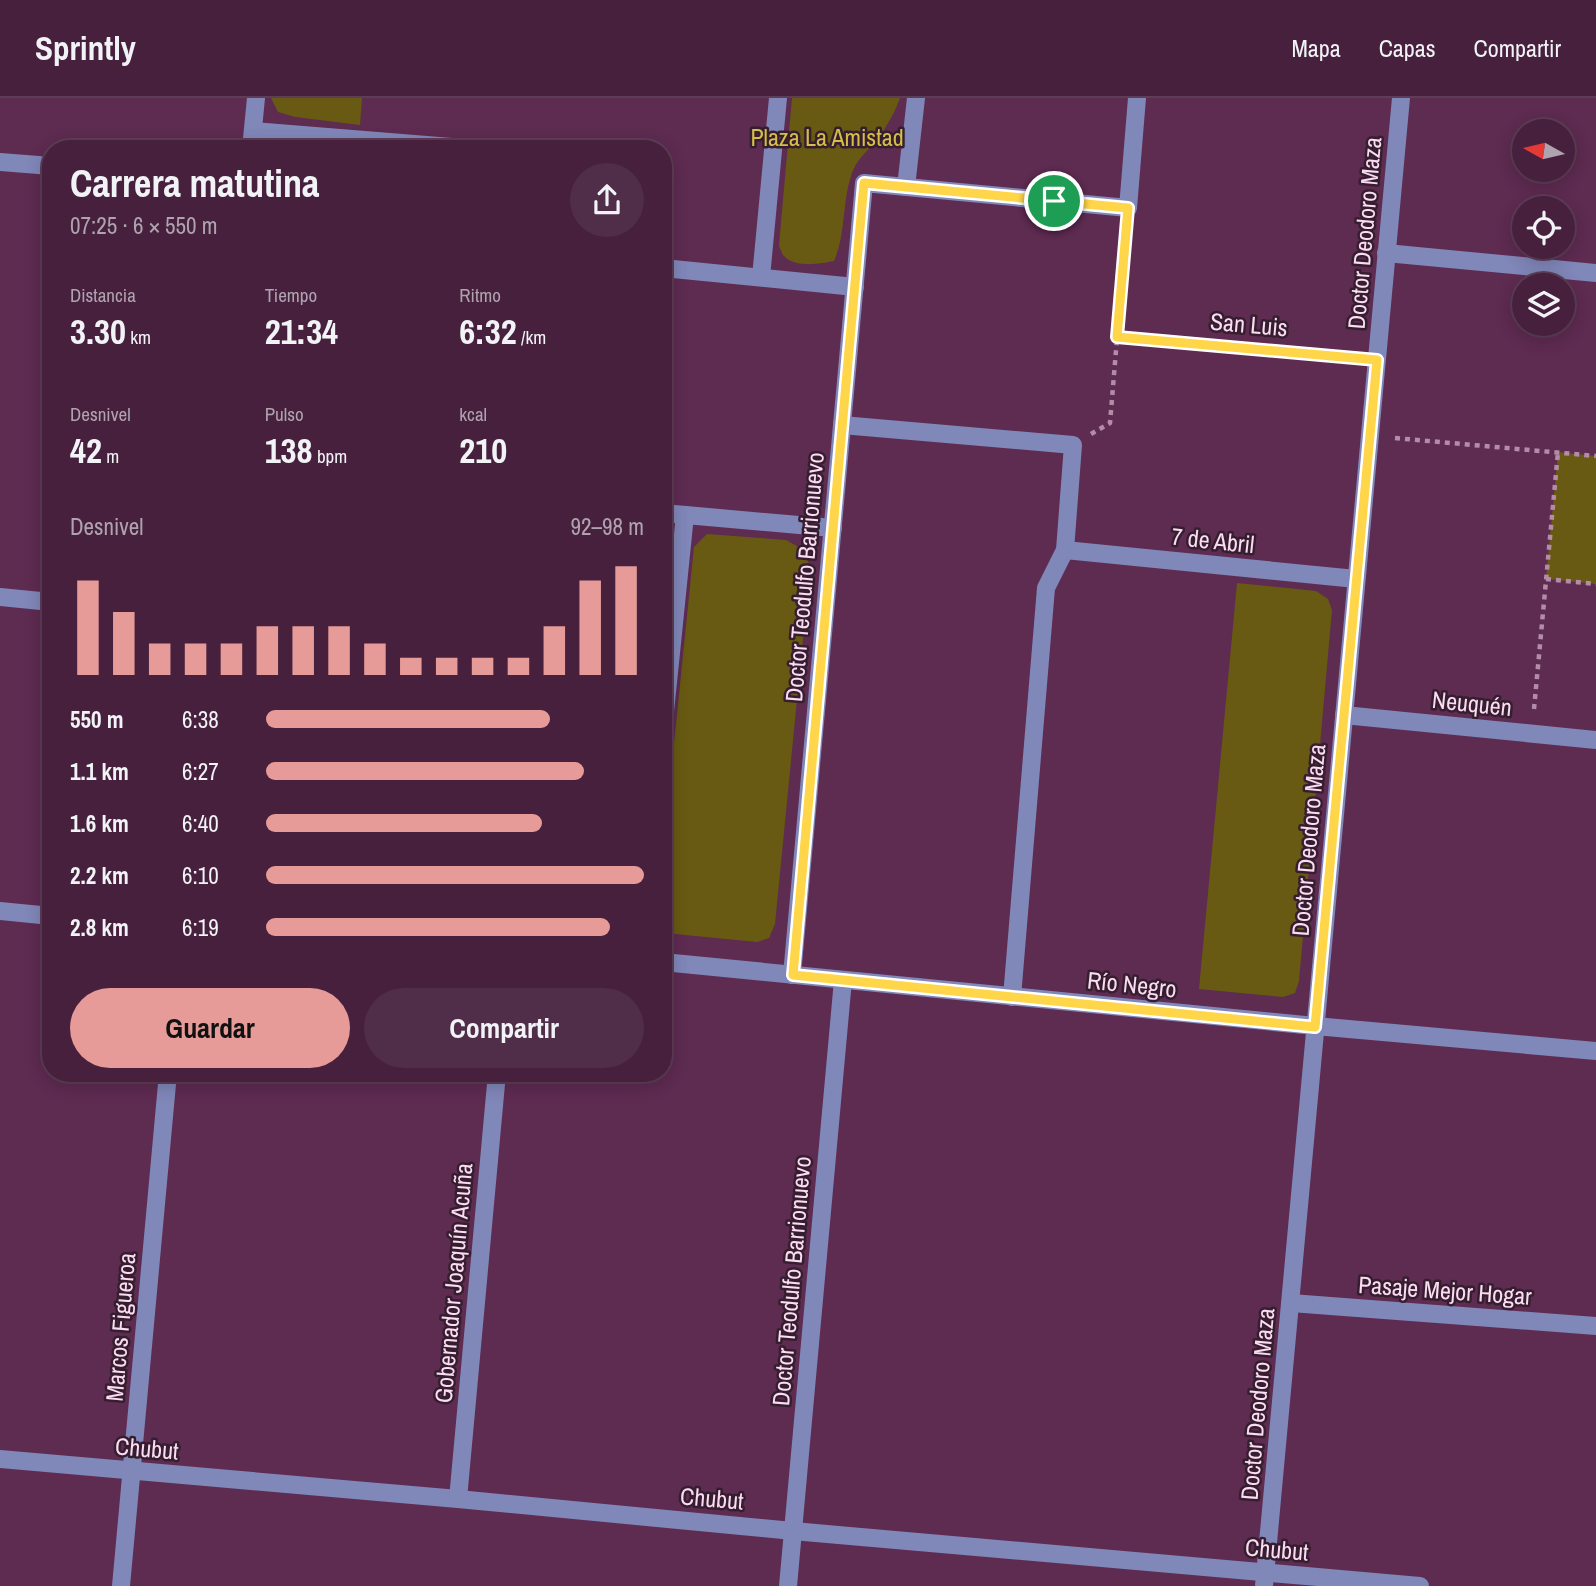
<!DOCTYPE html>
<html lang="es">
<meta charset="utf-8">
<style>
body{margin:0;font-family:"Archivo Narrow",sans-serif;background:#502d48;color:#f1f3f6;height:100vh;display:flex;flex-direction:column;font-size:26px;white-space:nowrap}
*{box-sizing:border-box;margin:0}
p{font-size:23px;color:#b0a3b0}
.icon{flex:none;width:38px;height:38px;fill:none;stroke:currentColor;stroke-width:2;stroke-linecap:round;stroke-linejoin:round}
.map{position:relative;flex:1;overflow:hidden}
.drawer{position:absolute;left:42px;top:42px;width:630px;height:942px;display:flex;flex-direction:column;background:#46203d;border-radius:28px;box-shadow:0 4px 18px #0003,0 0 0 2px #5e3e57}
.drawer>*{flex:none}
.needle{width:46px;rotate:278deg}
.buttons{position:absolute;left:1512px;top:21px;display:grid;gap:14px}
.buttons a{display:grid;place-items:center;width:63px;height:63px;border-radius:50%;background:#46203d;box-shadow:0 4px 18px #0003,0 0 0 2px #5e3e57;font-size:35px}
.pin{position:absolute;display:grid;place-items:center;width:60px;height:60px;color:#fff;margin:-30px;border:4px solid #fff;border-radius:50%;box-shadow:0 2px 7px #0007}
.round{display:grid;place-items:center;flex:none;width:74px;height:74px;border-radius:37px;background:#502d48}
.head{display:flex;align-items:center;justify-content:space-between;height:119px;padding:0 28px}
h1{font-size:38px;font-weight:700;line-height:52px}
.figures{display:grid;grid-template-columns:repeat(3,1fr);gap:10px;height:119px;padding:7px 28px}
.figures div{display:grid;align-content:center}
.figures b{font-size:35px;font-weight:700}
.figures small{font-size:19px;font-weight:400}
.figures p{font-size:19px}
.chart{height:196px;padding:14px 28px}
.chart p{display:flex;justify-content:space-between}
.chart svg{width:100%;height:126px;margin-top:7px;stroke:#e69b98;stroke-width:6}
.button{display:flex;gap:14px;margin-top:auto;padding:14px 28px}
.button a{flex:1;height:80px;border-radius:42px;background:#e69b98;color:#111;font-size:28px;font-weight:700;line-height:80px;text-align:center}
.button a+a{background:#502d48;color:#f1f3f6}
ul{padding:0 28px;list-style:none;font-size:23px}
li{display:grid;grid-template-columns:112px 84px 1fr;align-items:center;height:52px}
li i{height:18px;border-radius:9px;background:#e69b98}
header{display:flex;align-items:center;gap:42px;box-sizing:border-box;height:98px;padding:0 35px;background:#46203d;border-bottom:2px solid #5e3e57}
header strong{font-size:33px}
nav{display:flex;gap:38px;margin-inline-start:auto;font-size:24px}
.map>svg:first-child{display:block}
.green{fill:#685a12}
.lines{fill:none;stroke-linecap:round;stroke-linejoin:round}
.path{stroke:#b48ca9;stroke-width:4.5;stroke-dasharray:5 5;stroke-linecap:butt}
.minor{stroke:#8087b9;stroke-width:18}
.route-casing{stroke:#fff;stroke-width:14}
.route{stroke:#ffd54a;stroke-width:9}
.labels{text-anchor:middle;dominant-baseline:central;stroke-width:5;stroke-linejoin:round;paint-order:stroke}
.park-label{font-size:24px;fill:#d6be49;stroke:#351e2f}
.street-label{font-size:24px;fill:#fcdcf2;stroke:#351e2f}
</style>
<header>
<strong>Sprintly</strong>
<nav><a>Mapa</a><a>Capas</a><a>Compartir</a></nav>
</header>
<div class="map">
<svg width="1596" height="1488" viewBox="0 0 1596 1488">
<rect width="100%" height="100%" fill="#5e2b51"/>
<g class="green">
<path d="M271 0H362L360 27 295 19 278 14Z"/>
<path d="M792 0H900C895 14 888 26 880 38 869 53 857 59 851 78 842 105 846 136 834 163 820 166 795 170 784 158 783 158 779 148 779 147Z"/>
<path d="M1558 354 1596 358V486L1546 481Z"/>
<path d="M707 436 786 442 804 452 810 469 775 826 769 840 757 844 675 836 663 830V754L694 449Z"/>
<path d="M1237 485 1316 493 1328 501 1332 512 1299 883 1295 895 1283 899 1199 891Z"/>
</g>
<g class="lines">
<g class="path">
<path d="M1117 239 1355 260"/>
<path d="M1091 336 1110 325 1126 132"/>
<path d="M1395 340 1596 358"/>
<path d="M1546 481 1596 486"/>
<path d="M1534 611 1558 354"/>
</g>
<g class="minor">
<path d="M253 33 476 51"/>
<path d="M251 51 256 0"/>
<path d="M0 64 51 68"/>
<path d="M906 89 916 0"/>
<path d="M1386 155 1596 175"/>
<path d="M663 170 855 189"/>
<path d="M761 179 778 0"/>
<path d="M842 327 1073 347 1065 452 1046 490 1012 899"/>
<path d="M663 415 833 430"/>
<path d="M1065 452 1356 481"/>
<path d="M0 499 51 504"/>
<path d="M1344 617 1596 642"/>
<path d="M663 633 685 417"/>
<path d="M0 813 51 818"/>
<path d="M663 864 1315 928 1596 953"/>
<path d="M792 877 864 85 1128 110 1137 0"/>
<path d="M1291 1205 1596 1228"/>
<path d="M0 1361 458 1401 793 1433 1420 1488"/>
<path d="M458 1401 497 975"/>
<path d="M121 1488 168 975"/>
<path d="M788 1488 843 882"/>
<path d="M1264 1488 1401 0"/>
</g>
</g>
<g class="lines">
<g class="route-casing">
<path id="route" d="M864 85 1128 110 1117 239 1377 262 1315 929 793 877Z"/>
</g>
<use href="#route" class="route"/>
</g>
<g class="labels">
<g class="park-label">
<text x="827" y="39">Plaza La Amistad</text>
</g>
<g class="street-label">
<text transform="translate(1364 135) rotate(-85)">Doctor Deodoro Maza</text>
<text transform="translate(1249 226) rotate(5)">San Luis</text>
<text transform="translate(1213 442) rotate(6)">7 de Abril</text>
<text transform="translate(804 479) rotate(-85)">Doctor Teodulfo Barrionuevo</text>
<text transform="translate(1472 605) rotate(6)">Neuquén</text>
<text transform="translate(1308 742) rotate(-85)">Doctor Deodoro Maza</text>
<text transform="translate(1132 886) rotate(6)">Río Negro</text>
<text transform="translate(791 1183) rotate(-85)">Doctor Teodulfo Barrionuevo</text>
<text transform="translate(453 1185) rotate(-85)">Gobernador Joaquín Acuña</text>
<text transform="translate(1445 1192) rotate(4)">Pasaje Mejor Hogar</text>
<text transform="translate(120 1229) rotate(-85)">Marcos Figueroa</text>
<text transform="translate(1257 1306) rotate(-85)">Doctor Deodoro Maza</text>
<text transform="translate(147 1350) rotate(5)">Chubut</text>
<text transform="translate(712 1400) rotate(5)">Chubut</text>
<text transform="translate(1277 1451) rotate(5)">Chubut</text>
</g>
</g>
</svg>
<div class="buttons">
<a><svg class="needle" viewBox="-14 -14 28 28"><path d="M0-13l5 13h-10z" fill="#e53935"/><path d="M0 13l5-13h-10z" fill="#b0a3b0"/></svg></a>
<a><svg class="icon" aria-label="locate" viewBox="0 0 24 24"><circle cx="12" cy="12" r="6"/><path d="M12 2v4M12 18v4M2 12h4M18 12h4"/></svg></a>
<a><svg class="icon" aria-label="layers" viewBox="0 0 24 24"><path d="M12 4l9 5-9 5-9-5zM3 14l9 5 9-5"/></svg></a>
</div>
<div class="pin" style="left:1054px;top:103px;background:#1e9e55"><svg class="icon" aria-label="arrive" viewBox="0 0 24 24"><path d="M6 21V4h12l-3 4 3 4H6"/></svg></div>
<section class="drawer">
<div class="head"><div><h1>Carrera matutina</h1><p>07:25 · 6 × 550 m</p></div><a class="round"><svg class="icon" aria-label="share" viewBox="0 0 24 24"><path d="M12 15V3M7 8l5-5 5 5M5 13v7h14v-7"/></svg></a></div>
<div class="figures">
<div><p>Distancia</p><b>3.30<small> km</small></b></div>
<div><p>Tiempo</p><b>21:34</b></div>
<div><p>Ritmo</p><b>6:32<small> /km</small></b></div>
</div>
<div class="figures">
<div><p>Desnivel</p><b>42<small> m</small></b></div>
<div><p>Pulso</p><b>138<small> bpm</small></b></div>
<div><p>kcal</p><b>210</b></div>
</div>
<div class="chart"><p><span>Desnivel</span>92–98 m</p>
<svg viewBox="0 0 160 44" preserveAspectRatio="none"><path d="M5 44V11M15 44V22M25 44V33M35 44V33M45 44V33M55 44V27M65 44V27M75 44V27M85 44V33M95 44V38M105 44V38M115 44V38M125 44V38M135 44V27M145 44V11M155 44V6"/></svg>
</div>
<ul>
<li><b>550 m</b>6:38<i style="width:75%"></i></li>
<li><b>1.1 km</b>6:27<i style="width:84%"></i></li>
<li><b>1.6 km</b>6:40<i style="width:73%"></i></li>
<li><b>2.2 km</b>6:10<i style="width:100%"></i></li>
<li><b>2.8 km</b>6:19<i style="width:91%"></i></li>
</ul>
<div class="button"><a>Guardar</a><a>Compartir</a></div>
</section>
</div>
